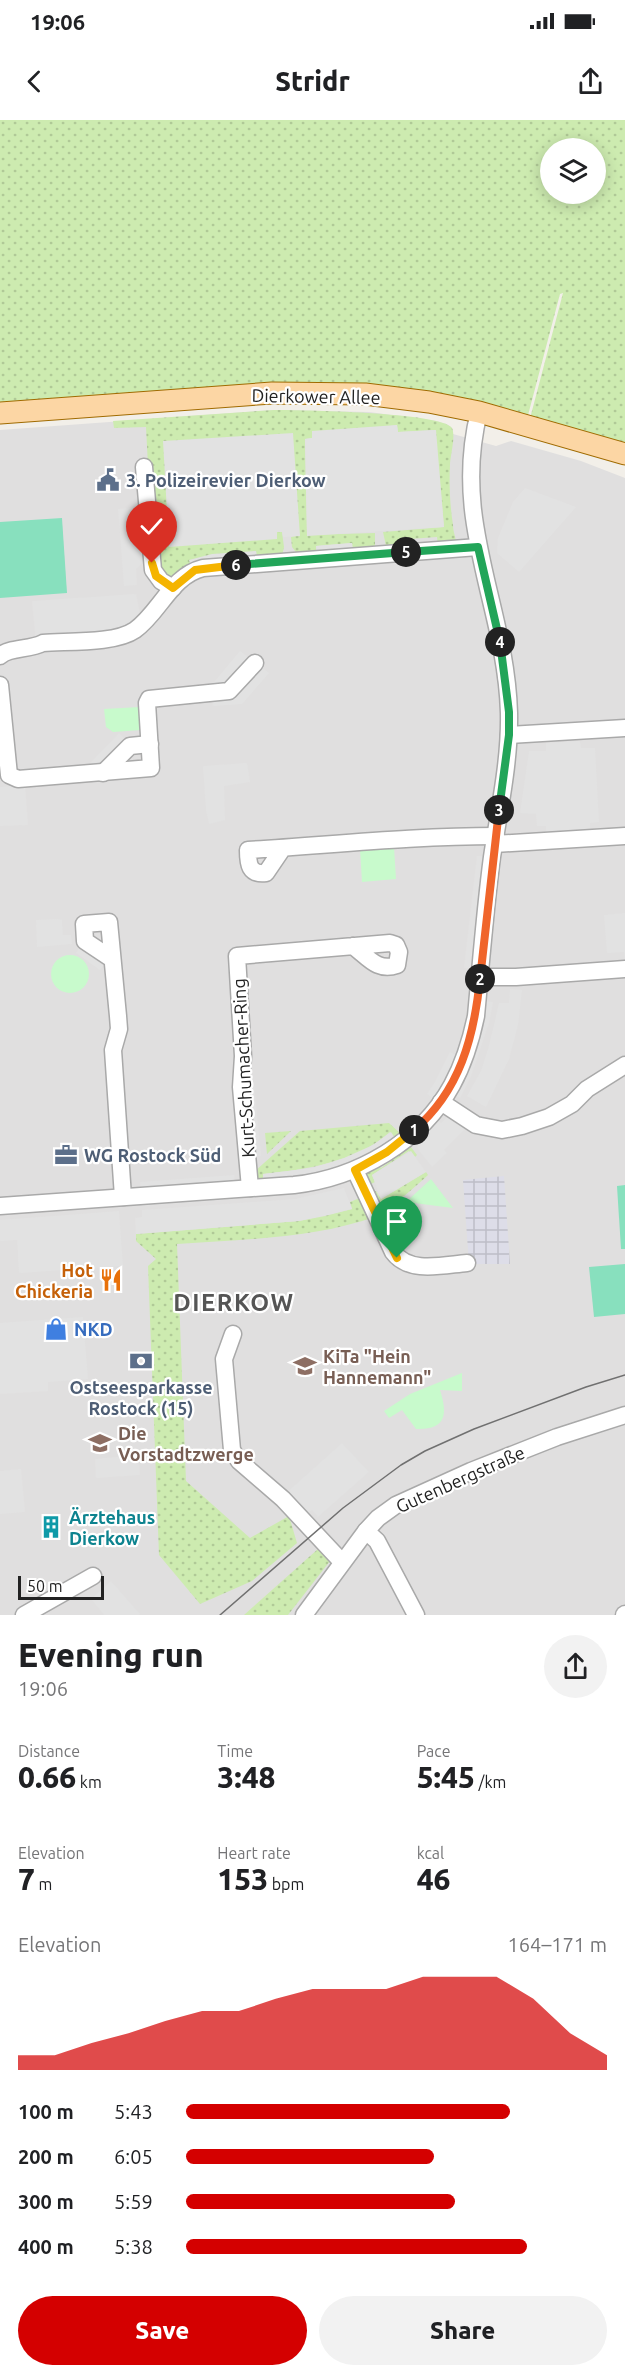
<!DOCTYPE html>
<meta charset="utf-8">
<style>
body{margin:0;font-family:Ubuntu,sans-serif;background:#f2f2f2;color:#202124;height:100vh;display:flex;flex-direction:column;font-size:22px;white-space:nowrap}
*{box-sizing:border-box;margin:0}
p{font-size:20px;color:#757577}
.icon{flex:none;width:33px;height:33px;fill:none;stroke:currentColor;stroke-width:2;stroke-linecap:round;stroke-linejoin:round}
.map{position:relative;height:1495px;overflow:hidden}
.panel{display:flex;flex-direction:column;background:#fff;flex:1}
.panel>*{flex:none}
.tools{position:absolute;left:540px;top:18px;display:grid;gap:12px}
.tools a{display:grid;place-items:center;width:66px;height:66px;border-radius:50%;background:#fff;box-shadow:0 3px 15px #0003;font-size:30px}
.scale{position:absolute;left:18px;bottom:15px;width:86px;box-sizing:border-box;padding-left:6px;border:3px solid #222;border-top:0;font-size:16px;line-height:21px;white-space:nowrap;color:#222;-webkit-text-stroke:4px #fff;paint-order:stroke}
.pin{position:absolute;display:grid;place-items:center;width:51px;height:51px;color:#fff;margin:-62px -26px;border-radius:50% 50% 50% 0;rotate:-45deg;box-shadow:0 0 6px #0007}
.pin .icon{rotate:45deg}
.km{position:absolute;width:30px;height:30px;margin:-15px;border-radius:50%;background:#222;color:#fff;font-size:16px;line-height:30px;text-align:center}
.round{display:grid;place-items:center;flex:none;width:63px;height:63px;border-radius:32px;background:#f2f2f2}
.headline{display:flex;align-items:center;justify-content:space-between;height:102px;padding:0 18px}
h1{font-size:33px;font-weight:800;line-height:45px}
.figures{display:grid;grid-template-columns:repeat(3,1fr);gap:9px;height:102px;padding:6px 18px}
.figures div{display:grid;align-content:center}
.figures b{font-size:30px;font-weight:800}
.figures small{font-size:16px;font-weight:400}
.figures p{font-size:16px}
.chart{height:168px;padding:12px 18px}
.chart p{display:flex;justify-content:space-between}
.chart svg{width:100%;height:108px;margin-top:6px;fill:#d40000;opacity:.7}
.cta{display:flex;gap:12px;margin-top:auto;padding:12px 18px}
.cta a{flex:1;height:69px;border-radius:36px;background:#d40000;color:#fff;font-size:24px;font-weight:800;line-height:69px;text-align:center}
.cta a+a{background:#f2f2f2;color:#202124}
ul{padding:0 18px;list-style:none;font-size:20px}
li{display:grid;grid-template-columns:96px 72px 1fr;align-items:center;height:45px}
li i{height:15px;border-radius:8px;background:#d40000}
.status{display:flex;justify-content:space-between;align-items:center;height:42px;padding:0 30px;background:#fff;direction:ltr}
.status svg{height:16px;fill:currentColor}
header{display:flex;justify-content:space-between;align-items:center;height:78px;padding:0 18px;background:#fff;font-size:27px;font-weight:800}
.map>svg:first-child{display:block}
.residential{fill:#e0dfdf}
.grass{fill:url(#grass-dots);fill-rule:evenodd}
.park{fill:#c8facc}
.pitch{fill:#88e0be}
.parking{fill:#e2e2e2}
.plaza{fill:url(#plaza-grid)}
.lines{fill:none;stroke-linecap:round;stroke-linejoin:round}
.minor-casing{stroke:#a9a9a9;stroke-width:19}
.major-casing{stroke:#a06b00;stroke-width:23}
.minor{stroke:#fff;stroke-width:16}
.major{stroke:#fcd6a4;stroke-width:21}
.tram{stroke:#707070;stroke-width:1.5}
.split-1-casing{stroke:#fff;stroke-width:12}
.split-2-casing{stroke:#fff;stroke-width:12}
.split-3-casing{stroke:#fff;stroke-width:12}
.split-4-casing{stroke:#fff;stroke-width:12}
.split-5-casing{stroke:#fff;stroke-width:12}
.split-6-casing{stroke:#fff;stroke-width:12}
.split-7-casing{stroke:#fff;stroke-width:12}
.split-1{stroke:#f5b400;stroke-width:8}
.split-2{stroke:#f0652b;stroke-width:8}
.split-3{stroke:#f0652b;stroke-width:8}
.split-4{stroke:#22a559;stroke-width:8}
.split-5{stroke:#22a559;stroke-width:8}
.split-6{stroke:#22a559;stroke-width:8}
.split-7{stroke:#f5b400;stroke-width:8}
.labels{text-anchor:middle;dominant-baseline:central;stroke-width:4.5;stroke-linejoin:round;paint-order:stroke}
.street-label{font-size:18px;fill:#222;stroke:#fff}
.service-label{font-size:18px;font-weight:bold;fill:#4e5e75;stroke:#fff;text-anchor:start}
.food-label{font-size:18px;font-weight:bold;fill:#c56008;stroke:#fff;text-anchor:end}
.shop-label{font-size:18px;font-weight:bold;fill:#366cbe;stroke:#fff;text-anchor:start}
.education-label{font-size:18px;font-weight:bold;fill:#785e54;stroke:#fff;text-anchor:start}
.culture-label{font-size:18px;font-weight:bold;fill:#0d838f;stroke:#fff;text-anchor:start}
.district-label{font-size:24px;font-weight:bold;letter-spacing:1.5px;fill:#555;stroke:#fff}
</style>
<div class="status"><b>19:06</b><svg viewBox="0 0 49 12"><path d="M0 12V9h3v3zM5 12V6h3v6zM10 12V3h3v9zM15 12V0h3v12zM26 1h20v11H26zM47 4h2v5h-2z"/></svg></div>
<header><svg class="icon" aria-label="back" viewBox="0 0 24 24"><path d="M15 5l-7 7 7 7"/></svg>Stridr<svg class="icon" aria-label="share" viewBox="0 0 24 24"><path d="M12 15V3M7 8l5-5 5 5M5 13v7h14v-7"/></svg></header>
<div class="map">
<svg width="625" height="1495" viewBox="0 0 625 1495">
<defs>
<pattern id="grass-dots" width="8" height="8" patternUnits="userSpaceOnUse" patternTransform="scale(1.5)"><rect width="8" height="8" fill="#cdebb0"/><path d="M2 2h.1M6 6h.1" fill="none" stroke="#b0c997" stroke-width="1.8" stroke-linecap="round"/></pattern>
<pattern id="plaza-grid" width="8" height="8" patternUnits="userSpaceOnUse" patternTransform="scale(1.5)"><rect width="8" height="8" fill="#dddde8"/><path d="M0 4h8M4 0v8" fill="none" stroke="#bdbdc7"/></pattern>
</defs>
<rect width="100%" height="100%" fill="#f2efe9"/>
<path class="residential" d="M274 290 369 292 436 301 448 305 452 308 453 314 496 326 511 321 581 341 625 358V1495H0V310Z"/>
<g class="grass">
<path d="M0 0H625V334L528 306 563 173 560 174 527 299 413 273 0 288ZM550 28H596V74H550Z"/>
<path d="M274 290C298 290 442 292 452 308 456 317 450 336 450 345 449 365 450 386 453 405 453 412 456 417 456 423L438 426 437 417 410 419V428L386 426 383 412 444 407 435 310 398 312 397 305 305 319 307 415 375 413V425L372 429 353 432 352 423 316 426 317 435H298L292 427 291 417 300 415 164 321 277 419V412H282L284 427 282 436 257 439 256 431 191 446 174 458 161 456 153 430 161 429 156 376 149 377V365H157V358H152L148 346 146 307 114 308 113 301Z"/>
<path d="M389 1003 402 1015 395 1018 390 1012C355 1043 308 1049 263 1054V1061L255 1062V1051L300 1011Z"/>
<path d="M291 1011 267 1034 265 1013Z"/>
<path d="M408 1023 417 1035 415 1037 409 1031 372 1055 375 1062 371 1064 364 1059 366 1051 378 1044 381 1048C391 1041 402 1034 408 1023Z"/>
<path d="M426 1052 428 1055C412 1070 397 1083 377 1093L369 1074 376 1071 381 1079Z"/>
<path d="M367 1075 377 1096C314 1119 243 1119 177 1124L186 1361 250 1418 289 1396 297 1423 252 1461 200 1484 159 1435 148 1146 156 1139 136 1121V1114L299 1101 352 1089 350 1082Z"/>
<path d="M318 1429 330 1441 288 1495H244Z"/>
</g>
<g class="park">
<path d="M140 587 141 610 113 612 106 607 104 589Z"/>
<path d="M394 727 396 759 362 762 360 729Z"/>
<circle cx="70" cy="854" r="19"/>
<path d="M431 1059 453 1088 406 1082Z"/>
<path d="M462 1253V1271L440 1270C448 1295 446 1310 416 1309L402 1290 389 1298 384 1291 410 1274Z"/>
</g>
<g class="pitch">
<path d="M62 398 67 473 0 478V402Z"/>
<path d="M625 1065V1129H621L617 1066Z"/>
<path d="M625 1144V1194L594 1197 589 1147Z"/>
</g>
<g class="parking">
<path d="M397 305 398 312 436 310 444 407 307 416 305 319 312 318V311Z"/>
<path d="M293 313 300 416 283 417 282 412H277V419L169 427 163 321Z"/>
<path d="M525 368 576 387 519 452 497 433 498 418 513 382Z"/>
<path d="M140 387 144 442 136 449 137 465 124 466 118 389Z"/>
<path d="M352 423 353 432 317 435 316 426Z"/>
<path d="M256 431 257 439 191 446 189 440 212 434Z"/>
<path d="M136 474 141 499 123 512 36 521 32 481Z"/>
<path d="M240 531 269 553 242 584 213 586 210 567Z"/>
<path d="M119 613 127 621 98 651 90 643Z"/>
<path d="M580 621 581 628H595L599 702 590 703V710L546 714V706H537L536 694 520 693 529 631H546V623Z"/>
<path d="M247 643 250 662 224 666 225 700 209 704 206 690 203 646Z"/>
<path d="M25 665 28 705 0 706V667Z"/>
<path d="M477 736H486L473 849 464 848Z"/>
<path d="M625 793V841L624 832 607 833 604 795Z"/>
<path d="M58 799 62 800 63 815H71L72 824 37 827 36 800Z"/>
<path d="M82 823 106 841 100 850 76 833Z"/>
<path d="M510 869 522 870 518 905 509 939 486 987 467 976 481 951 489 926 499 883H509Z"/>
<path d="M484 881 493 882 489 903 471 956 460 978 452 974Z"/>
<path d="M450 932 458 936 453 948 433 979 427 974 436 960Z"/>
<path d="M254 966 261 1036 251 1037 245 967Z"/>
<path d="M448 996 465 1009 444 1030 447 1033 432 1047 420 1032 417 1026 419 1024 414 1017 435 997 441 1003Z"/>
<path d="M391 1012 395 1018 376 1032 317 1055 263 1061V1054L312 1048 344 1038 373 1025Z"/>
<path d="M411 1031 426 1052 381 1079 372 1055Z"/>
<path d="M234 1055 237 1079 142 1086 140 1062Z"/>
<path d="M344 1068 352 1089 325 1096 299 1101 136 1114 135 1098 142 1097V1090L295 1079Z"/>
<path d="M119 1091 123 1146 19 1153 17 1120 0 1121V1100Z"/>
<path d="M83 1197 88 1259 48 1262V1271L0 1274V1203Z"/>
<path d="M342 1323 369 1352 318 1397 312 1390 305 1396 285 1374Z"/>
<path d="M138 1335 140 1355 96 1358 95 1339Z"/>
<path d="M21 1349 25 1392 0 1394V1351Z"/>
<path d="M111 1461 140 1494 139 1495H104L91 1479Z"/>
</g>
<path class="plaza" d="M504 1056 510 1144H469L463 1060Z"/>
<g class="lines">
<g class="minor-casing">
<g id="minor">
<path d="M144 347 153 450 161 461 173 468"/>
<path d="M0 536C9 527 30 530 43 523 67 521 115 524 135 510 160 492 171 456 203 448L478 427"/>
<path d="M0 565 9 655 18 659 151 648 147 583 149 579 229 571 255 543"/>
<path d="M509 615 625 608"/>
<path d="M103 653 130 626 150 624"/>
<path d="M495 724 625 716"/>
<path d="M283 728 266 753C249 755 248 744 248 730 330 725 413 716 496 716"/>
<path d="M112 839 85 821 84 804 109 802 118 896 119 909 113 930 123 1077"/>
<path d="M480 857H516L625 849"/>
<path d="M441 982 476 1005 502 1010 522 1006 549 997 572 984 587 969 625 945"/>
<path d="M355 1050 393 1132C409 1154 443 1145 467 1143"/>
<path d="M250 1068 241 967 243 936 237 836 390 823 396 825 399 832 397 845C377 852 368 837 353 826"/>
<path d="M0 1086 294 1065C357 1058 421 1022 452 965 464 943 471 920 476 896 481 843 485 790 492 737 499 690 510 641 509 593 506 486 451 403 479 292"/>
<path d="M233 1214 224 1239 232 1330 239 1341 283 1379 342 1442"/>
<path d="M366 1411 377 1421 416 1495"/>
<path d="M24 1495 93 1456"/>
<path d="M304 1495 366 1411 378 1398 396 1385 471 1351 557 1317 625 1295"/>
<path d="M624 1495 625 1494"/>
</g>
</g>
<g class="major-casing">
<path id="major" d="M0 293 272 273 365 274 429 282 479 292 625 334"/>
</g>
<use href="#minor" class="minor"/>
<use href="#major" class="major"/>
<path class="tram" d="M220 1495 343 1388 401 1345 425 1331 474 1309 586 1267 625 1255"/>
</g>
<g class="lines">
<g class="split-1-casing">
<path id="split-1" d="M397 1138 355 1050 387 1032 414 1010"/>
</g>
<g class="split-2-casing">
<path id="split-2" d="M414 1010C460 971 474 917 480 859"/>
</g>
<g class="split-3-casing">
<path id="split-3" d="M480 859 499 690"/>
</g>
<g class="split-4-casing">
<path id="split-4" d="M499 690 509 615V592L500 522"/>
</g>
<g class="split-5-casing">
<path id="split-5" d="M406 432 478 427 500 522"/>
</g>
<g class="split-6-casing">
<path id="split-6" d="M236 445 406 432"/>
</g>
<g class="split-7-casing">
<path id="split-7" d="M152 443 156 456 173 468 195 450 236 445"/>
</g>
<use href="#split-1" class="split-1"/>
<use href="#split-2" class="split-2"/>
<use href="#split-3" class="split-3"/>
<use href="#split-4" class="split-4"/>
<use href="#split-5" class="split-5"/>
<use href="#split-6" class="split-6"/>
<use href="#split-7" class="split-7"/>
</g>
<defs>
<g id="civic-bare" transform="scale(1.8)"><path d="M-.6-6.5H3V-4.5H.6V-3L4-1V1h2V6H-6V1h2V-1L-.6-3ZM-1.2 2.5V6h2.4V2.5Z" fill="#5c6f8a" stroke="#fff" stroke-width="2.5" paint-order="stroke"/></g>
<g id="office-bare" transform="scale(1.8)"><path d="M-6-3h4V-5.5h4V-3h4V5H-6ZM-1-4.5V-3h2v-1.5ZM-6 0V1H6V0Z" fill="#5c6f8a" stroke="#fff" stroke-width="2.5" paint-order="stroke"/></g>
<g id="restaurant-bare" transform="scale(1.8)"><path d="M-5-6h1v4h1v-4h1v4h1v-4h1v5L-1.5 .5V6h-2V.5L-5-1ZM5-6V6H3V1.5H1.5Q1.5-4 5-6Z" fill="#e8710a" stroke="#fff" stroke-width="2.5" paint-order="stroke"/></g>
<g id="shop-bare" transform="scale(1.8)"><path d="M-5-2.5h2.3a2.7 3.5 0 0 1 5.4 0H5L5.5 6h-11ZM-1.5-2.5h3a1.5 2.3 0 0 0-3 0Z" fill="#3f7fe0" stroke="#fff" stroke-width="2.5" paint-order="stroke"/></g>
<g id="bank-bare" transform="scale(1.8)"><path d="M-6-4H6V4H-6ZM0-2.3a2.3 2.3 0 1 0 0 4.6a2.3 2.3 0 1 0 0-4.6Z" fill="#5c6f8a" stroke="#fff" stroke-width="2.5" paint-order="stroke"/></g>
<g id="school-bare" transform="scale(1.8)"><path d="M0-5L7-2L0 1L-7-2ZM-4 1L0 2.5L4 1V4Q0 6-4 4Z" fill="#8d6e63" stroke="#fff" stroke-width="2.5" paint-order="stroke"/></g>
<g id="building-bare" transform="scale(1.8)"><path d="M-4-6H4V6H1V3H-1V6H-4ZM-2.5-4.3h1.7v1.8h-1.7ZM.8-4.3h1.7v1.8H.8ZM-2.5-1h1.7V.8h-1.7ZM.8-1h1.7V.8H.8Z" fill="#0f9aa8" stroke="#fff" stroke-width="2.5" paint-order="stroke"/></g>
</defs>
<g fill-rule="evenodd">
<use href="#civic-bare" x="108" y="360"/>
<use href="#office-bare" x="66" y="1035"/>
<use href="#restaurant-bare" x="111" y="1160"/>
<use href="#shop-bare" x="56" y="1209"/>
<use href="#bank-bare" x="141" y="1241"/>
<use href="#school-bare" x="305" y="1246"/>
<use href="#school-bare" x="100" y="1323"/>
<use href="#building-bare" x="51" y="1407"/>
</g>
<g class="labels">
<g class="street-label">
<text transform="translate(316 276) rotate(1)">Dierkower Allee</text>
<text transform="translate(243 948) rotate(-93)">Kurt-Schumacher-Ring</text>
<text transform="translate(460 1359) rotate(-24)">Gutenbergstraße</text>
</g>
<g class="service-label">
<text x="126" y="360">3. Polizeirevier Dierkow</text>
<text x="84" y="1035">WG Rostock Süd</text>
<text x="141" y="1267" text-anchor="middle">Ostseesparkasse<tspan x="141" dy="21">Rostock (15)</tspan></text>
</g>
<g class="food-label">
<text x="93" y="1150">Hot<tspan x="93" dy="21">Chickeria</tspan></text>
</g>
<g class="shop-label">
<text x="74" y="1209">NKD</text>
</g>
<g class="education-label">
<text x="323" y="1236">KiTa "Hein<tspan x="323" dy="21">Hannemann"</tspan></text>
<text x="118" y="1313">Die<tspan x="118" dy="21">Vorstadtzwerge</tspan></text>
</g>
<g class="culture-label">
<text x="69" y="1397">Ärztehaus<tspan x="69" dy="21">Dierkow</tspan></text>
</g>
<g class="district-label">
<text x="234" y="1182">DIERKOW</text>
</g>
</g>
</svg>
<div class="tools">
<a><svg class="icon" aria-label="layers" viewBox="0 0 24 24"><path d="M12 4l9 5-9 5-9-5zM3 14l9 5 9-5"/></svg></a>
</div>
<div class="scale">50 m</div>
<div class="pin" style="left:397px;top:1138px;background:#1e9e55"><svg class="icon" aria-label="arrive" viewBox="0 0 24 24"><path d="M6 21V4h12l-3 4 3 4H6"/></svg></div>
<div class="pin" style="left:152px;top:443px;background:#d93025"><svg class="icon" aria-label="check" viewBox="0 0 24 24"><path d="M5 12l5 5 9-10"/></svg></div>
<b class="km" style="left:414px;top:1010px">1</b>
<b class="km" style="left:480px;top:859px">2</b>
<b class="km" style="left:499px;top:690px">3</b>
<b class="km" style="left:500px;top:522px">4</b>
<b class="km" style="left:406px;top:432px">5</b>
<b class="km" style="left:236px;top:445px">6</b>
</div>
<section class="panel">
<div class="headline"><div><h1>Evening run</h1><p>19:06</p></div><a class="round"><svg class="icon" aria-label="share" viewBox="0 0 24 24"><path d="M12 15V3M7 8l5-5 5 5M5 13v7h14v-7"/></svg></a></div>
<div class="figures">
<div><p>Distance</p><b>0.66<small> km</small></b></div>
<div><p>Time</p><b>3:48</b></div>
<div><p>Pace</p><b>5:45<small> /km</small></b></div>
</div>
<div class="figures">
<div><p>Elevation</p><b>7<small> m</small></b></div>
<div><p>Heart rate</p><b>153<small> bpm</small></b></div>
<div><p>kcal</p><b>46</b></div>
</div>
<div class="chart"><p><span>Elevation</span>164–171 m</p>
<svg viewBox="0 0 160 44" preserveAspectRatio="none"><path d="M0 44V38L10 38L20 33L30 29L40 24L50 20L60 20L70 15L80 11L90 11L100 11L110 6L120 6L130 6L140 15L150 29L160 38V44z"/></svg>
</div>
<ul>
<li><b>100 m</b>5:43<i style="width:77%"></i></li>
<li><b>200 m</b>6:05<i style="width:59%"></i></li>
<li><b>300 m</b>5:59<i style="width:64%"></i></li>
<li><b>400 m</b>5:38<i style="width:81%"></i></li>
</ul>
<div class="cta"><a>Save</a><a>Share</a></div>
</section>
